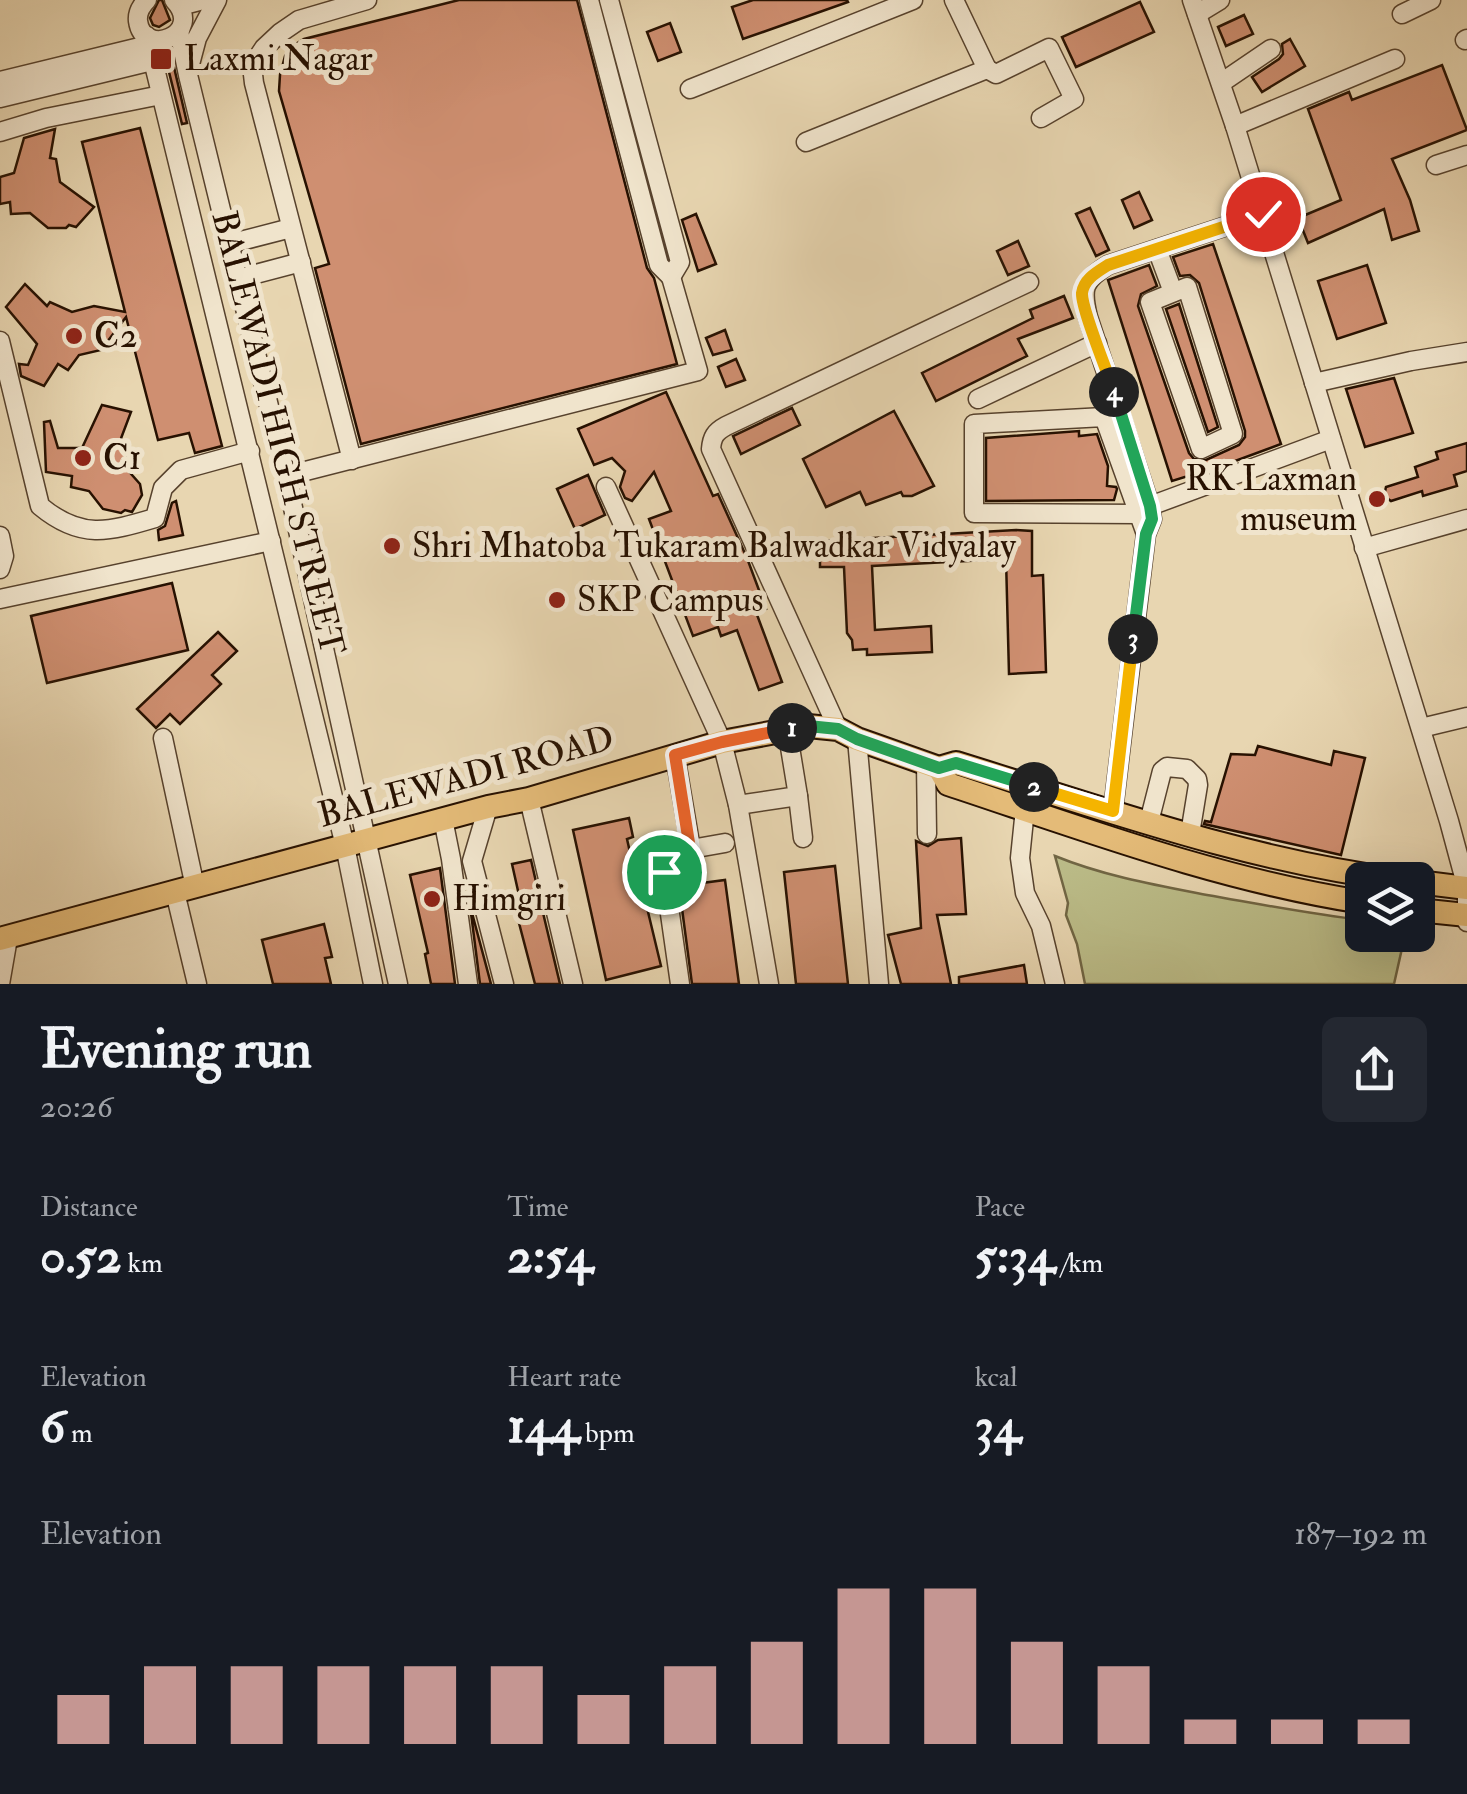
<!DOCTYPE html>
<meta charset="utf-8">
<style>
body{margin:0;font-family:"IM FELL Double Pica",serif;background:#242831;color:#f1f3f6;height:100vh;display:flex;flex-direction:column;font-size:38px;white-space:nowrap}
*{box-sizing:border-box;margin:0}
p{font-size:32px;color:#9ea1a6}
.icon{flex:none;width:55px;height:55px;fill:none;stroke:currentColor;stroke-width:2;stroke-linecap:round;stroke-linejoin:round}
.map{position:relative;height:984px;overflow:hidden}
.details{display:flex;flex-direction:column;background:#171b24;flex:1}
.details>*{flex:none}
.controls{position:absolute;left:1345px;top:862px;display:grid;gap:20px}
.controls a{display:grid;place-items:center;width:90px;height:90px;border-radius:15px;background:#171b24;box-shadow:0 10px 40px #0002;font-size:50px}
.pin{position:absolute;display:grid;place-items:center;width:85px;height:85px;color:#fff;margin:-42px;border:5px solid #fff;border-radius:50%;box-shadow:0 2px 10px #0007}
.km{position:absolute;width:50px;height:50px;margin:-25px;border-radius:50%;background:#222;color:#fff;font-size:28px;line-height:50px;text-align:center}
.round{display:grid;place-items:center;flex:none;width:105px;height:105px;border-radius:15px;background:#242831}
.summary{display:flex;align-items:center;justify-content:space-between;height:170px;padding:0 40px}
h1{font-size:55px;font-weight:700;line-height:75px}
.figures{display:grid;grid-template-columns:repeat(3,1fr);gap:15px;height:170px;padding:10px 40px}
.figures div{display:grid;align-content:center}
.figures b{font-size:50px;font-weight:700}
.figures small{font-size:28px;font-weight:400}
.figures p{font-size:28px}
.chart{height:280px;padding:20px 40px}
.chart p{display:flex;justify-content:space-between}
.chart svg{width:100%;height:180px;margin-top:10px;stroke:#c59692;stroke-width:6}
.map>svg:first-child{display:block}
.green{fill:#bbbc88;stroke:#716644;stroke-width:2.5}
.building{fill:#cf8f71;stroke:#271101;stroke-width:2.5}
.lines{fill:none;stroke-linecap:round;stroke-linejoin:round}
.minor-casing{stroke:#57422d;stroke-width:21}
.major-casing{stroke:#271101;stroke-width:26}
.minor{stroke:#f0e4cc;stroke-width:18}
.major{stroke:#e4bb78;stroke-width:22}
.split-1-casing{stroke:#fff;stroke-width:20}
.split-2-casing{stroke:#fff;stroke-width:20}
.split-3-casing{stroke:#fff;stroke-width:20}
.split-4-casing{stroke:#fff;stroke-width:20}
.split-5-casing{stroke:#fff;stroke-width:20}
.split-1{stroke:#f0652b;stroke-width:12}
.split-2{stroke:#22a559;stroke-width:12}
.split-3{stroke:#f5b400;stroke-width:12}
.split-4{stroke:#22a559;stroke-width:12}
.split-5{stroke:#f5b400;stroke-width:12}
.poi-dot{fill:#8f2418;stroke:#f0e4cc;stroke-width:4}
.labels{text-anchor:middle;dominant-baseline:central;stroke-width:10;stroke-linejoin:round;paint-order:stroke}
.poi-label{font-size:35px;fill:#271101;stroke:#f0e4cc;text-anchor:start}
.street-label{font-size:35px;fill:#271101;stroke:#f0e4cc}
</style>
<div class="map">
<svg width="1467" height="984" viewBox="0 0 1467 984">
<rect width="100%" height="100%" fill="#e8d6b1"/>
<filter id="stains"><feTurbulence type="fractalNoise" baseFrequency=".002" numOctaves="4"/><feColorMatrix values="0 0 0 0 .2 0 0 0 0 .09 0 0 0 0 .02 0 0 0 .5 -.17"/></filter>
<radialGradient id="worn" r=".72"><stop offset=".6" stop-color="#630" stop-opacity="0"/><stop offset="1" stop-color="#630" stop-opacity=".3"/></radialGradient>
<path class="green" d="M1055 856C1104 876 1155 885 1207 895 1259 904 1310 914 1362 920V935H1405L1394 984H1085L1077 944 1066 915 1068 903Z"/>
<g class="building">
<path d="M159 0H162L170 20 159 27 153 25 150 18Z"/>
<path d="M459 0H577L647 268 654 278 677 364 361 444 315 268 329 264 279 91 280 75 285 56 291 47 304 39Z"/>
<path d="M753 0H847L848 2 743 39 732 7Z"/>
<path d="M1140 2 1154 32 1076 67 1062 37Z"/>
<path d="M1244 15 1253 34 1226 46 1218 27Z"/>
<path d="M670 23 681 52 658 61 647 32Z"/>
<path d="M1290 39 1305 66 1262 92 1252 77 1279 59 1283 54 1282 44Z"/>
<path d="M170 50 187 123 182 124 164 52Z"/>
<path d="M1442 65 1467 130 1392 159 1410 200 1419 231 1392 240 1384 209 1308 243 1298 218 1341 200 1308 109 1349 92 1352 100Z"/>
<path d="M140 128 222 446 195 453 189 433 158 440 126 317 101 350 79 355 68 370 58 364 44 386 21 376 19 364 28 365 37 344 6 307 25 284 47 306 50 302 72 312 94 306 125 312 82 142Z"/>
<path d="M55 129 50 158 56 159 60 182 94 207 76 227 69 225 66 228H48L30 213 11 214 10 202 0 204V177L14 173 24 138Z"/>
<path d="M1291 186 1301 205 1279 218 1270 198Z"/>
<path d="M1139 192 1152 220 1134 228 1122 200Z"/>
<path d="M1090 208 1109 250 1096 256 1076 214Z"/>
<path d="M696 214 716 264 698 271 682 220Z"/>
<path d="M1018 241 1029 266 1008 275 997 251Z"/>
<path d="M1213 244 1281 444 1227 464 1172 481 1108 280 1149 265 1157 286 1141 294 1138 306 1189 453 1194 459 1206 460 1239 445 1245 437V431L1199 283 1190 275 1180 276 1173 257Z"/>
<path d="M1367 265 1386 323 1337 339 1318 281Z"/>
<path d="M1064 296 1073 318 1018 339 1027 356 936 401 922 373 1033 318 1030 310Z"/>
<path d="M1179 304 1218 427 1208 432 1166 309Z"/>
<path d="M725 330 732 350 713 355 706 338Z"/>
<path d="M736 359 745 380 726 387 718 367Z"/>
<path d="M1394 378 1413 433 1365 447 1346 389Z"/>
<path d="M666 392 713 496 718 494 747 558 766 609 756 612 782 682 759 690 737 630 721 636 718 627 693 636 649 519 671 511 654 472 632 501 625 498 620 487 625 471 612 458 594 465 578 429Z"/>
<path d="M102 405 131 412 120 441 126 443 125 467 140 484 142 495 132 512 125 510 121 513 103 509 89 491 71 487 72 476 46 472 44 422 50 421 58 448H82Z"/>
<path d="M792 408 800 425 741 454 733 436Z"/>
<path d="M894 411 934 486 912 496H903L901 492 866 505 860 492 826 507 803 459Z"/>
<path d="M1079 431V436L1097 434 1108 466 1107 486 1116 487 1117 489 1114 500 986 501V438Z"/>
<path d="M1467 443V471L1454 475 1457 486 1423 496 1422 491 1391 501 1384 496 1386 487 1418 477 1415 467 1438 459 1436 452Z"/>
<path d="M588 475 605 515 575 529 557 489Z"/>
<path d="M176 501 183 535 159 540 158 530 165 526 172 503Z"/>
<path d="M1016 530 1032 531V576L1043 575 1046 672 1009 674 1006 559 872 566 875 630 931 626 932 652 867 655V649L853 650 852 640 847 633 844 567H820V541Z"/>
<path d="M172 583 188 650 47 683 31 616Z"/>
<path d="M218 632 237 651 212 675 221 684 180 724 170 714 156 728 137 709Z"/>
<path d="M1258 746 1331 765 1334 751 1365 758 1341 855 1204 824 1205 821 1211 822 1231 754 1255 755Z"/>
<path d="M629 818 633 837 627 839 639 892 643 891 661 966 606 980 573 830Z"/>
<path d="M961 838 966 914 937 915 951 984H901L888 935 921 928 916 841 928 846 938 840Z"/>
<path d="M531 860 544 917 560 984H535L519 923 525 922 512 864Z"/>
<path d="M835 866 848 984H796L784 872Z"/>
<path d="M440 868 455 984H431L425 954 428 953 410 875Z"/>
<path d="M725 880 739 984H692L679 886Z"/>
<path d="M471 913H472L491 984H480Z"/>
<path d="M324 924 332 957 325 958 331 984H273L262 940Z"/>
<path d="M1024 965 1027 984H959V977Z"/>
</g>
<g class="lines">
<g class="minor-casing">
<g id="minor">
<path d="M147 0C141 6 137 12 138 21 143 59 206 34 174 0"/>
<path d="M589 0 659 265 671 277 680 262 609 0"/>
<path d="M954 0 987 69"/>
<path d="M1192 0 1235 126 1449 821 1467 888V922"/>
<path d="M180 6 203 0"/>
<path d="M1197 14 1220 0"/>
<path d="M1402 14 1431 0"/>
<path d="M179 31 188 75 286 476 398 984"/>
<path d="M147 36 345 846 373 984"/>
<path d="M1465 40 1467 39"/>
<path d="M189 68 197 38 217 0"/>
<path d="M0 81 148 45"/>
<path d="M1221 83 1271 49"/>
<path d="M690 89 913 0"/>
<path d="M0 98 152 61"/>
<path d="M1235 126 1395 59"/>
<path d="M0 132 46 118 161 95"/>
<path d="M806 142 987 69 996 74 1049 48 1074 99 1041 118"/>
<path d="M1436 165 1467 155"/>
<path d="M229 244 291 228"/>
<path d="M1157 249 1173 292"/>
<path d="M237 279 301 262"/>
<path d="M1187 287 1233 434 1201 449 1150 302Z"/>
<path d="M0 341 40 506C81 540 108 532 155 518L163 488 181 470 250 451"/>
<path d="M1314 383 1411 361 1467 352"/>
<path d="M978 399 1097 343"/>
<path d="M352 460 254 83 252 66 264 48 280 33 299 20 367 0"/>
<path d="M286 476 698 371 671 277"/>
<path d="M606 487 722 742 738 805 769 984"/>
<path d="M1150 506 1331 439"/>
<path d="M1138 514 974 513V424L1104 417 1146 534"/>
<path d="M0 536 4 556 0 569"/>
<path d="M1364 548 1467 519"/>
<path d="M0 599 271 541"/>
<path d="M1421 728 1467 717"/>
<path d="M838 729 711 449C712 437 715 432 726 426L1029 282"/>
<path d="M163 738 195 887"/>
<path d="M857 739 879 984"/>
<path d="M675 755 691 849 673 854 669 867 664 872 680 984"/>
<path d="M926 763 927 834"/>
<path d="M798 796 803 838"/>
<path d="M529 799 573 984"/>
<path d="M738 805 798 796 787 729"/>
<path d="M488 807 472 861 504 984"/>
<path d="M1025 809 1020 858 1025 893 1041 926 1055 984"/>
<path d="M1113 811 1146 534 1152 519 1150 506 1088 317C1081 288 1083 281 1108 265L1263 214"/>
<path d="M443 819 451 859 468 984"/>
<path d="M1149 822 1162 771 1167 767 1187 769 1197 779 1198 785 1190 834"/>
<path d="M691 849 725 843"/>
<path d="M175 892 197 984"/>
<path d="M0 984 8 938"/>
</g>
</g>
<g class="major-casing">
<g id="major">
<path d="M939 768 948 784C1084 829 1220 880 1362 902"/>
<path d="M1418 882 1467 888"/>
<path d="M1418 910 1467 915"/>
<path d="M0 939 488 807 529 799 722 742 808 726 838 729 857 739 939 768 956 763C1102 808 1248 861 1401 880"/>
</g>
</g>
<use href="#minor" class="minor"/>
<use href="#major" class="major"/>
</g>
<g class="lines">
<g class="split-1-casing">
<path id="split-1" d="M664 872 670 867 672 854 690 849 675 755 722 742 792 728"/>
</g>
<g class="split-2-casing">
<path id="split-2" d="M792 728 808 726 838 729 857 739 939 768 956 763 1034 787"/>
</g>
<g class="split-3-casing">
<path id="split-3" d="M1034 787 1113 811 1133 639"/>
</g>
<g class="split-4-casing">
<path id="split-4" d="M1114 392 1150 506 1152 519 1146 534 1133 639"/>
</g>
<g class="split-5-casing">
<path id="split-5" d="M1114 392C1108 373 1081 308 1082 293 1084 279 1097 272 1108 265L1263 214"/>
</g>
<use href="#split-1" class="split-1"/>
<use href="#split-2" class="split-2"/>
<use href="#split-3" class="split-3"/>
<use href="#split-4" class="split-4"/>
<use href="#split-5" class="split-5"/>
</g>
<g class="poi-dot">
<rect x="149" y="47" width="24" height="24" rx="5"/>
<circle cx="74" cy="336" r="10"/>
<circle cx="83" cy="458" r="10"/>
<circle cx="1377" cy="499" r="10"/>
<circle cx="392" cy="546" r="10"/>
<circle cx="557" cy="600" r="10"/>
<circle cx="432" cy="899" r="10"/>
</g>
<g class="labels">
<g class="poi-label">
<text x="184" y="59">Laxmi Nagar</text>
<text x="94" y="336">C2</text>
<text x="103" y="458">C1</text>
<text x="1357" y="479" text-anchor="end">RK Laxman<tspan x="1357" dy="40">museum</tspan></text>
<text x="412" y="546">Shri Mhatoba Tukaram Balwadkar Vidyalay</text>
<text x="577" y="600">SKP Campus</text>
<text x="452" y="899">Himgiri</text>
</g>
<g class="street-label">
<text transform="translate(278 433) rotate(76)">BALEWADI HIGH STREET</text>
<text transform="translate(466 777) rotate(-15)">BALEWADI ROAD</text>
</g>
</g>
<rect width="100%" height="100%" filter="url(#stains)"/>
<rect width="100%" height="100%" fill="url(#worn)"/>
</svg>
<div class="controls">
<a><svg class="icon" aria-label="layers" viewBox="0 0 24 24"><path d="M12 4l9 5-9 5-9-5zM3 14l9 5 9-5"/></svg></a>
</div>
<div class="pin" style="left:664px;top:872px;background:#1e9e55"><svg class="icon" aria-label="arrive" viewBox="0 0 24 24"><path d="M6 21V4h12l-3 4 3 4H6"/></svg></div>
<div class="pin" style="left:1263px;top:214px;background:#d93025"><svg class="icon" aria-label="check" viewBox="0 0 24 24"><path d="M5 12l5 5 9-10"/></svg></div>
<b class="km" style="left:792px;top:728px">1</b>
<b class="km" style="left:1034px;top:787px">2</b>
<b class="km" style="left:1133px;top:639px">3</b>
<b class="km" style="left:1114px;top:392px">4</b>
</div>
<section class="details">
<div class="summary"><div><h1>Evening run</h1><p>20:26</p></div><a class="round"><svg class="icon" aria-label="share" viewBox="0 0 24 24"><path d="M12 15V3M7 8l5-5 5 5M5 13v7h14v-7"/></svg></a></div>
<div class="figures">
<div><p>Distance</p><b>0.52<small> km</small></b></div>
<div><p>Time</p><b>2:54</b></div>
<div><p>Pace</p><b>5:34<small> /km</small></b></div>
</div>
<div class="figures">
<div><p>Elevation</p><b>6<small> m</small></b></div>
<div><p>Heart rate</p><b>144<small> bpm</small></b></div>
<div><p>kcal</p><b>34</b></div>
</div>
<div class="chart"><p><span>Elevation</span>187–192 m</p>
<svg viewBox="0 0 160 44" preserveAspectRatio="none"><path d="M5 44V32M15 44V25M25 44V25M35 44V25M45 44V25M55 44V25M65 44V32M75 44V25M85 44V19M95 44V6M105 44V6M115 44V19M125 44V25M135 44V38M145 44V38M155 44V38"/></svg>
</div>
</section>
